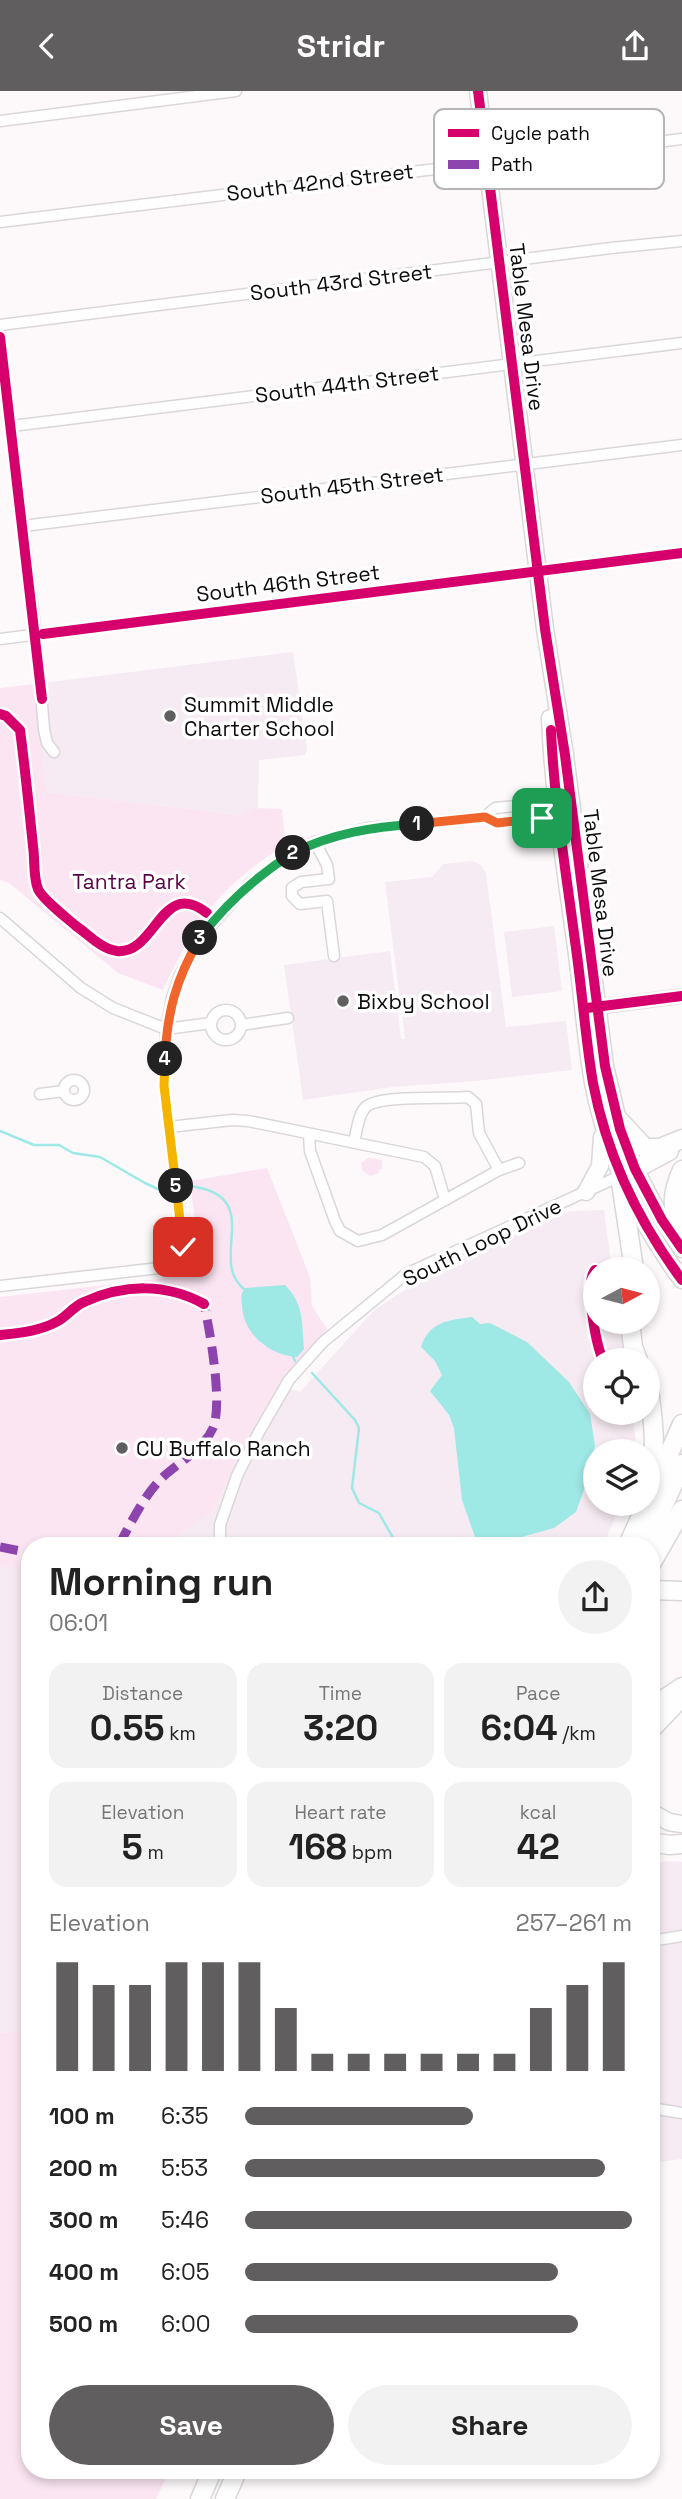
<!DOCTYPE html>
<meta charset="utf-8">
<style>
body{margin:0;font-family:"Space Grotesk",sans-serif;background:#f2f2f2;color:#222;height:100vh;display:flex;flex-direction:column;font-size:26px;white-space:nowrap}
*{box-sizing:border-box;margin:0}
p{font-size:23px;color:#767676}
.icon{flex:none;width:38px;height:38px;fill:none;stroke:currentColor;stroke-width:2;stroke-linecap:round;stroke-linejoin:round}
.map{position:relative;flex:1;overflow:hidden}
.drawer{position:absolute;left:21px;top:1446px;width:639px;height:942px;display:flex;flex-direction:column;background:#fff;border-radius:28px;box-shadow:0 4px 10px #0003}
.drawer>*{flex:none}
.needle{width:46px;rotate:83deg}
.controls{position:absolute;left:583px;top:1166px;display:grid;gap:14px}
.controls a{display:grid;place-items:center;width:77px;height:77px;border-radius:50%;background:#fff;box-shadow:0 4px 10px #0003;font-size:35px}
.pin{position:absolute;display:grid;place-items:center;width:60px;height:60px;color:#fff;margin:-30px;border-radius:14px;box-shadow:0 4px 10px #0006}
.km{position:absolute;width:35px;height:35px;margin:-18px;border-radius:50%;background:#222;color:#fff;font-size:19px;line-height:35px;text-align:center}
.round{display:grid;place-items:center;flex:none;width:74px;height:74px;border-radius:37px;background:#f2f2f2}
.summary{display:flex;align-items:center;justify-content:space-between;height:119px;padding:0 28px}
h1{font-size:38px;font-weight:700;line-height:52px}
.figures{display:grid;grid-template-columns:repeat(3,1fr);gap:10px;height:119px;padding:7px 28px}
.figures div{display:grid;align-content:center;border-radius:18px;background:#f2f2f2;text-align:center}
.figures b{font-size:35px;font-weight:700}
.figures small{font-size:19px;font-weight:400}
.figures p{font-size:19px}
.chart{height:196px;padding:14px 28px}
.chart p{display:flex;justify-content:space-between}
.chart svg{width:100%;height:126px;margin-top:7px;stroke:#615e60;stroke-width:6}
.action{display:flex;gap:14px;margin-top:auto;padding:14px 28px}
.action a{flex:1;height:80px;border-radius:42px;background:#615e60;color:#fff;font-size:28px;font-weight:700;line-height:80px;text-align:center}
.action a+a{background:#f2f2f2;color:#222}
ul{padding:0 28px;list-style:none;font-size:23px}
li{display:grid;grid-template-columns:112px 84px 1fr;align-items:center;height:52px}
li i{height:18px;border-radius:9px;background:#615e60}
header{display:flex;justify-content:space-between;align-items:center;height:91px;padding:0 28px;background:#615e60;color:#fff;font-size:32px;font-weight:700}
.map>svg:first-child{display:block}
.built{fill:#f6ebf2}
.green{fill:#fbe5f3}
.water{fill:#9ee8e5}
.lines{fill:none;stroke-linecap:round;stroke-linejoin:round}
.stream{stroke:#9ee8e5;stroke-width:2.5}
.minor-casing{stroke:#dad7d9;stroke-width:13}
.tertiary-casing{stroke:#dad7d9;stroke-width:16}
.trunk-casing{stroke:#dad7d9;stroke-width:19}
.motorway-casing{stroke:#dad7d9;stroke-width:21}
.minor{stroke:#fffefe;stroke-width:10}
.tertiary{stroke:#fffefe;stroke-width:12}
.trunk{stroke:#fffefe;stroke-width:16}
.motorway{stroke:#fffefe;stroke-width:18}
.quiet{stroke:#8e44ad;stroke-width:9;stroke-dasharray:18 9;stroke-linecap:butt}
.cycleway-casing{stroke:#fff;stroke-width:15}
.cycleway{stroke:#d6006c;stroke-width:10}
.split-1-casing{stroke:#fff;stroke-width:14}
.split-2-casing{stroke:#fff;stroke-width:14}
.split-3-casing{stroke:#fff;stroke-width:14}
.split-4-casing{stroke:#fff;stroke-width:14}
.split-5-casing{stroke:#fff;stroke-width:14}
.split-6-casing{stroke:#fff;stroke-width:14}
.split-1{stroke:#f0652b;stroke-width:9}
.split-2{stroke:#22a559;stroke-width:9}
.split-3{stroke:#22a559;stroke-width:9}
.split-4{stroke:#f0652b;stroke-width:9}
.split-5{stroke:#f5b400;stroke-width:9}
.split-6{stroke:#f5b400;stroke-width:9}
.poi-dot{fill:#615e60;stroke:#fff;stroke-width:2.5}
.labels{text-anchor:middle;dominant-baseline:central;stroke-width:7;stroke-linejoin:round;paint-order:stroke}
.street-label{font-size:21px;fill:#0d0a0c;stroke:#fff}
.poi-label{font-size:21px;fill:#0d0a0c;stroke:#fff;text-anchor:start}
.park-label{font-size:21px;fill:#570445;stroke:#fff}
.key{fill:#fff;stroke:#b6b6b6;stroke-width:2}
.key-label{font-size:19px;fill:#0d0a0c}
</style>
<header><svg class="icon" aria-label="back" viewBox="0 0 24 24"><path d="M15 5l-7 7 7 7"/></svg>Stridr<svg class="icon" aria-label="share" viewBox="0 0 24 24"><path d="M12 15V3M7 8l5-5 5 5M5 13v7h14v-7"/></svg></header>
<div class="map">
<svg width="682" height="2408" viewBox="0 0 682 2408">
<rect width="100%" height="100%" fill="#fdf9fb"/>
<g class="built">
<path d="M293 561 307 657 305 664 259 669 258 717H253L240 724 47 701 34 593Z"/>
<path d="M473 770 482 775 486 782 506 936 566 930 572 979 475 990 393 996 303 1009 284 874 390 860 401 948H405L385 791 432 786 443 773Z"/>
<path d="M554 835 562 900 512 906 504 841Z"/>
<path d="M604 1119 612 1178H595V1230H619L625 1269H595V1321H632L637 1360H595V1412H622L603 1454H30V1938L0 1942V1206L251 1282 300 1301 374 1219 434 1180 570 1120Z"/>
<path d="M670 1770 682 1771V2068L651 2072V1772Z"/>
</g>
<g class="green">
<path d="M34 593 47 701 240 724 253 717 282 718 285 748 283 755C218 798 196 828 163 899L118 882 9 792 0 789V597Z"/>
<path d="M368 1067 382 1069V1078L379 1079V1082L370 1085 362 1079 361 1072Z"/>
<path d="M267 1077 310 1186 312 1215 327 1238 279 1293 211 1422 163 1454H30V1481L0 1475V1206L202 1183 190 1090Z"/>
<path d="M30 1938V2378H170L156 2408H0V1942Z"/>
</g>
<g class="water">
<path d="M285 1194C304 1212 302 1233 304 1258L297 1266C268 1264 242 1241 242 1213 241 1206 241 1202 245 1197Z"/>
<path d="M472 1226 480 1233 490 1232 527 1251 569 1291 590 1323 595 1355 585 1396 576 1421 554 1437 525 1445 508 1454H494L475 1446 462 1409 454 1337 449 1324 430 1300 442 1284 435 1270 421 1256C429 1231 448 1229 472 1226Z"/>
</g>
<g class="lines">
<g class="stream">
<path d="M0 1040 34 1054H59L73 1062 100 1066 145 1092 162 1100"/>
<path d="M190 1095C267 1105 207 1168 244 1198"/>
<path d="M293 1265 295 1270"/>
<path d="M312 1282 355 1329 359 1337 352 1397 359 1412 379 1422 397 1454"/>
</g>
<g class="minor-casing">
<g id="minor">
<path d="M0 30 236 0"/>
<path d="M0 131 682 48"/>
<path d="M0 234 611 157 682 150"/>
<path d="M0 246 36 544 44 638 47 652 54 661"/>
<path d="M12 335 682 252"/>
<path d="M23 435 682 354"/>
<path d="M0 548 682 462"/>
<path d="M485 726 495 717 559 711"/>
<path d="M315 751 327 774 329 788 301 791 292 797V805L300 813 327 810 334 865"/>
<path d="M0 827 81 897 113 917 166 938 211 932"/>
<circle cx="226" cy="934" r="15"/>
<path d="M241 934 288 927"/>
<circle cx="74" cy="999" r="10"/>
<path d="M40 1003 64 1000"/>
<path d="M169 1036 232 1029 248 1030 424 1066 435 1075 445 1109"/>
<path d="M309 1044 310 1060 335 1130 340 1140 358 1150 382 1144 499 1079 519 1072"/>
<path d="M354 1051C357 1040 358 1022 367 1015 382 1004 446 1008 468 1006L476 1013 479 1042 499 1079"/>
<path d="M0 1195 186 1174 164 995 166 938 172 907 180 884 200 847 248 794 294 761 315 751 367 737 485 726 497 732 558 725 563 722"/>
<path d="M220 1454V1434L237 1385 259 1341 289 1289 323 1251 406 1183 622 1084"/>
<path d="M651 1850 682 1845"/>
<path d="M651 2017 682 2022"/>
</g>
</g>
<g class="tertiary-casing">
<path id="tertiary" d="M591 917 682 905"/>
</g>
<g class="trunk-casing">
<g id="trunk">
<path d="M478 0 545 538 565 664 605 975 620 1038 635 1078 662 1129 682 1158"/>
<path d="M550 627C553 702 565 776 575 849 582 897 585 945 593 992 607 1065 638 1130 682 1189"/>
<path d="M586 1101 600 1075 602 1046"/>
<path d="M651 1640 682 1607"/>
<path d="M651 1721 669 1731 682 1733"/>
</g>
</g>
<g class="motorway-casing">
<g id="motorway">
<path d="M616 1026 645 1057H660L682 1048"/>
<path d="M635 1078 669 1060"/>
<path d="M682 1079C672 1101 670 1118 682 1139"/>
<path d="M620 1085 634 1178"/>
<path d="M676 1180 682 1184"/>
<path d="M630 1230 633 1256 638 1269"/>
<path d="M648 1290C652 1324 659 1359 648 1392"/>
<path d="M648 1411 682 1333"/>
<path d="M628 1454 647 1412"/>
<path d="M646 1454 682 1373"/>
<path d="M651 1473 682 1419"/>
<path d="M651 1499 682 1500"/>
<path d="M651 1617 682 1596"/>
<path d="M651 1751 669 1754 682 1753"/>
<path d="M200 2408 213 2378"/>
<path d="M225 2408 238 2378"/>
</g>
</g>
<use href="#minor" class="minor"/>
<use href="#tertiary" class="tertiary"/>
<use href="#trunk" class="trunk"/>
<use href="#motorway" class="motorway"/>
<g class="quiet">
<path d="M119 1454C131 1432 144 1404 163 1386 179 1371 203 1359 213 1337 223 1313 210 1240 204 1213L198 1210"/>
<path d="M0 1456 30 1462"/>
</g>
<g class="cycleway-casing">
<g id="cycleway">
<path d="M478 0 545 538 565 664 605 975 620 1038 635 1078 662 1129 682 1158"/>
<path d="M0 246 42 608"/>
<path d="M43 543 682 462"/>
<path d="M0 623 6 625 20 639C25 677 29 716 33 755 35 768 33 786 38 798 42 808 67 827 76 835 88 843 101 858 117 860 156 864 161 786 207 822"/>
<path d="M551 639C554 710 566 780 575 850 582 897 585 945 593 992 607 1065 638 1130 682 1189"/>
<path d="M587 917 682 905"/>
<path d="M595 1179C584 1192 596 1253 603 1269"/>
<path d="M0 1244C19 1242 41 1240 58 1230 67 1225 74 1215 84 1211 124 1193 166 1192 204 1213"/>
</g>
</g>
<use href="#cycleway" class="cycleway"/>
</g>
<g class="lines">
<g class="split-1-casing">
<path id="split-1" d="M417 733 485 726 497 732 542 727"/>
</g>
<g class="split-2-casing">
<path id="split-2" d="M293 762C333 742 373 736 417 733"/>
</g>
<g class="split-3-casing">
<path id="split-3" d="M200 847C226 812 257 785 293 762"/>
</g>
<g class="split-4-casing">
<path id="split-4" d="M165 968C167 921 176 888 200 847"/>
</g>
<g class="split-5-casing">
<path id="split-5" d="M165 968 164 995 176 1095"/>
</g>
<g class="split-6-casing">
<path id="split-6" d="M176 1095 183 1156"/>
</g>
<use href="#split-1" class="split-1"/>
<use href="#split-2" class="split-2"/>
<use href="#split-3" class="split-3"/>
<use href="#split-4" class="split-4"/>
<use href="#split-5" class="split-5"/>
<use href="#split-6" class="split-6"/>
</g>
<g class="poi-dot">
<circle cx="170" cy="625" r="7"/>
<circle cx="343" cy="910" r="7"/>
<circle cx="122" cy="1357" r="7"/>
</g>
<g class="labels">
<g class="street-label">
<text transform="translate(320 91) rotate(-7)">South 42nd Street</text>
<text transform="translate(341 191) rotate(-7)">South 43rd Street</text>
<text transform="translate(527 236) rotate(83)">Table Mesa Drive</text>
<text transform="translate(347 293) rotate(-7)">South 44th Street</text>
<text transform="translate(352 394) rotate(-7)">South 45th Street</text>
<text transform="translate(288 492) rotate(-7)">South 46th Street</text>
<text transform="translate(601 802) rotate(83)">Table Mesa Drive</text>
<text transform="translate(482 1151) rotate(-26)">South Loop Drive</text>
</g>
<g class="poi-label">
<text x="184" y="613">Summit Middle<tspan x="184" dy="24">Charter School</tspan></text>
<text x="357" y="910">Bixby School</text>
<text x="136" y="1357">CU Buffalo Ranch</text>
</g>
<g class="park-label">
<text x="129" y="790">Tantra Park</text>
</g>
</g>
<rect x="434" y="18" width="230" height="80" rx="10" class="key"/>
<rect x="448" y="38" width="31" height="8" fill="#d6006c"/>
<rect x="448" y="69" width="31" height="9" fill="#8e44ad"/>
<g class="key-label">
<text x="491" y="49">Cycle path</text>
<text x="491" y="80">Path</text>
</g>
</svg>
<div class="controls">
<a><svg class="needle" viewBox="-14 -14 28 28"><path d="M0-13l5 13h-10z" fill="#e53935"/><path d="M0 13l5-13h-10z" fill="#767676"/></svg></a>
<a><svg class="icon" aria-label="locate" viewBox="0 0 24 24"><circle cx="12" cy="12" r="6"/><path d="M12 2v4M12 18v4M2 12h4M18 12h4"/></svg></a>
<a><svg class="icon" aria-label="layers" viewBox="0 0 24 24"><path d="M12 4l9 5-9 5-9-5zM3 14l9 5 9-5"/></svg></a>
</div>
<div class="pin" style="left:542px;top:727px;background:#1e9e55"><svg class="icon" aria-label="arrive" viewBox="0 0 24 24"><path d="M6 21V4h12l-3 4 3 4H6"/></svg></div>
<div class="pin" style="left:183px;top:1156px;background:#d93025"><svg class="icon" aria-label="check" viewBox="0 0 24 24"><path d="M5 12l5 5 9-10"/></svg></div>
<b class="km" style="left:417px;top:733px">1</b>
<b class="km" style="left:293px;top:762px">2</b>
<b class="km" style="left:200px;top:847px">3</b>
<b class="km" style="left:165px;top:968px">4</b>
<b class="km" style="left:176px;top:1095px">5</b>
<section class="drawer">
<div class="summary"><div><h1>Morning run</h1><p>06:01</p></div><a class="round"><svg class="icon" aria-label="share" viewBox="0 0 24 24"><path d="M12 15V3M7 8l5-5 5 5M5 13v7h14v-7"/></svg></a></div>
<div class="figures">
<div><p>Distance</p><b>0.55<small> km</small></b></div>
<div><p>Time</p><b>3:20</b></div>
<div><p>Pace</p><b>6:04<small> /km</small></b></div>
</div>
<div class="figures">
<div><p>Elevation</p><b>5<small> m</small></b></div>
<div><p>Heart rate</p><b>168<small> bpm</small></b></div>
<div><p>kcal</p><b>42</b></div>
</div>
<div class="chart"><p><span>Elevation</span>257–261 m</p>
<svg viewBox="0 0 160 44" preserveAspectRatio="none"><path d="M5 44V6M15 44V14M25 44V14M35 44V6M45 44V6M55 44V6M65 44V22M75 44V38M85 44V38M95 44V38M105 44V38M115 44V38M125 44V38M135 44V22M145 44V14M155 44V6"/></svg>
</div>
<ul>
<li><b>100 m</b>6:35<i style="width:59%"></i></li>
<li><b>200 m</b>5:53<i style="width:93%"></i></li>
<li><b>300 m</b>5:46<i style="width:100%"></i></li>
<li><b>400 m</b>6:05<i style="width:81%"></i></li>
<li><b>500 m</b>6:00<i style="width:86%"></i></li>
</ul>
<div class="action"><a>Save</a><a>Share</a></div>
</section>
</div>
